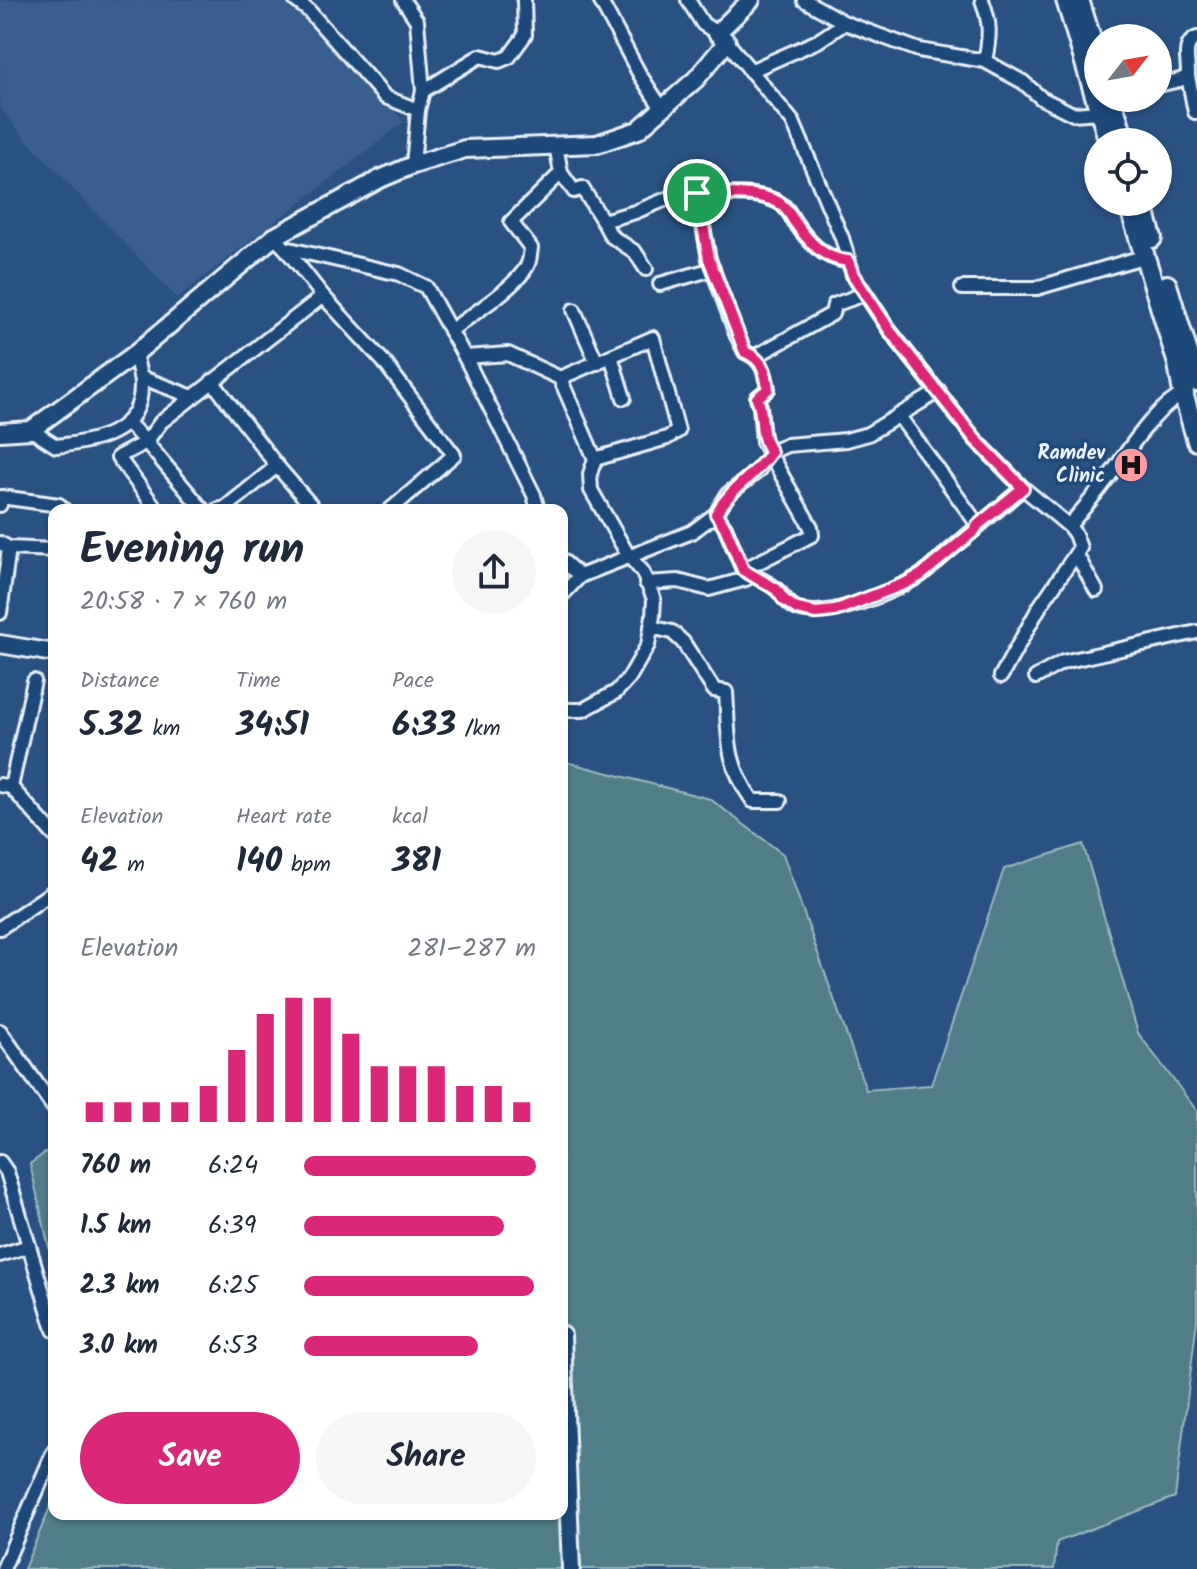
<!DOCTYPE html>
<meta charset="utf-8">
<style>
body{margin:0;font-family:Kalam,sans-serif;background:#f6f6f7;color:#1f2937;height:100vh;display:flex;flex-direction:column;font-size:30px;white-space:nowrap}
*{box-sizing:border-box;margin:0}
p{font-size:26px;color:#747a83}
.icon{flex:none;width:44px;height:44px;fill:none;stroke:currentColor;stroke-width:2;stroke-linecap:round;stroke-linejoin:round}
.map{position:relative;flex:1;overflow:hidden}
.side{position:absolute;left:48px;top:504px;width:520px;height:1016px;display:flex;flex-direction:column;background:#fff;border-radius:16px;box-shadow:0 2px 6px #0004}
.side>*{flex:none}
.needle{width:52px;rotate:59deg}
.fabs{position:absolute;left:1084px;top:24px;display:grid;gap:16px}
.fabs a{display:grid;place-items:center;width:88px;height:88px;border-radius:50%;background:#fff;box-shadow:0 2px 6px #0004;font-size:40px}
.pin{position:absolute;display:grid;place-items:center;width:68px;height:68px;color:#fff;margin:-34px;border:4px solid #fff;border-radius:50%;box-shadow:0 2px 8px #0007}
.round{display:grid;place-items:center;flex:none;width:84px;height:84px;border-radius:42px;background:#f6f6f7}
.headline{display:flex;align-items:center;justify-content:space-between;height:136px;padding:0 32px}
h1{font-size:44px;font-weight:800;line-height:60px}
.stats{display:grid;grid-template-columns:repeat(3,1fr);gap:12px;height:136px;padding:8px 32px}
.stats div{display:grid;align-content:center}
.stats b{font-size:34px;font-weight:800}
.stats small{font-size:22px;font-weight:400}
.stats p{font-size:22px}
.chart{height:224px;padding:16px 32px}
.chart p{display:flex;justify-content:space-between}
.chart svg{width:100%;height:144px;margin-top:8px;stroke:#db2777;stroke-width:6}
.button{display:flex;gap:16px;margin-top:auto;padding:16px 32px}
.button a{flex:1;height:92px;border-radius:48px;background:#db2777;color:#fff;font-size:32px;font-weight:800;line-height:92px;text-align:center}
.button a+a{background:#f6f6f7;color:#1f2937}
ul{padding:0 32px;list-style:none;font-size:26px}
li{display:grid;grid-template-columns:128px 96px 1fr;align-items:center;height:60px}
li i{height:20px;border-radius:10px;background:#db2777}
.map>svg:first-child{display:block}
.built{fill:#395f8e}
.green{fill:#4f7e88;stroke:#9cb8c0;stroke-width:2}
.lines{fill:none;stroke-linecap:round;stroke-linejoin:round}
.street-casing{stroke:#e8f1f8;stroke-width:18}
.secondary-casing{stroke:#e8f1f8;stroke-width:22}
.primary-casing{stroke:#e8f1f8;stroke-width:24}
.street{stroke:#1f4a7a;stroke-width:12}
.secondary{stroke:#1f4a7a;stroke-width:16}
.primary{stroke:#1f4a7a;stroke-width:18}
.route-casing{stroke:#fff;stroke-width:16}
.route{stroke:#db2777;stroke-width:10}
.labels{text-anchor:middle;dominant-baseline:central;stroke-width:7;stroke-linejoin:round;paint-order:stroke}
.poi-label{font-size:20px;font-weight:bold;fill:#e8f1f8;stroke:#1f4a7a;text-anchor:end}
</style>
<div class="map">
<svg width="1197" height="1569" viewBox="0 0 1197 1569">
<rect width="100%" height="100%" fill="#295282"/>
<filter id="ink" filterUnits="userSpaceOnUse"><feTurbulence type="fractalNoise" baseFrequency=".0125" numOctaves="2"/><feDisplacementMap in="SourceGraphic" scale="16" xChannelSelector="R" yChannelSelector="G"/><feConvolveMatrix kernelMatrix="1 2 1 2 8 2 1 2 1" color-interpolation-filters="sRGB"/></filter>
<g filter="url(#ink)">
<path class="built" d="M0 0H301L404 122 177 298 22 135 0 108Z"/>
<g class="green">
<path d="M562 761 710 799 783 854 866 1090 931 1085 1004 869 1083 844 1138 1033 1197 1111V1320L1175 1497 1057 1542 1054 1569H24L54 1498V1514H562Z"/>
<path d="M54 1146V1270L30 1164Z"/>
</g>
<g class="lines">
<g class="street-casing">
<g id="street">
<path d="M295 0 309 11 385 97 418 110"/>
<path d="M403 0 417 21 423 91"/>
<path d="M600 0 640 75 661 107"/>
<path d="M688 0 703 24 717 33"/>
<path d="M804 0 845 23 919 50 985 61 1023 82 1041 98 1073 114 1099 112"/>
<path d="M982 0C991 24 990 36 985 61"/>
<path d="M727 42 793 122 842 238 853 275 890 331 975 439 1023 488 1069 526 1075 534 1080 548 1040 606 1001 676"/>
<path d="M750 71 818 41 845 23"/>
<path d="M1188 76 1195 112"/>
<path d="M1158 85 1180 80 1188 76C1189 62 1181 44 1197 38"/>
<path d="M556 145 561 173 574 191 582 188 603 221 635 212 681 193H697L709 259 736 334 745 352C762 359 765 371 768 389L757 398 760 406 763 442 811 527 812 535 743 570 725 527 716 514"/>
<path d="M413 165 418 110 423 91 480 56 499 61 509 57 525 35 524 0"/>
<path d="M697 193C725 197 751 189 778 202 786 206 790 214 794 221 808 241 823 259 848 261"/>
<path d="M603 221 611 236 635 252 646 269"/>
<path d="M274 237 285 248 399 274 426 287 465 357 508 354 560 378 595 459 590 474 591 490 628 555 642 571 654 599 653 616 648 645 629 678 616 692 583 710H565L562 706"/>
<path d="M285 248 323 296 384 362 454 455 390 510"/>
<path d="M660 284 713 269"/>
<path d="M962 288H1037L1146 256"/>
<path d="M574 310 597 363"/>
<path d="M450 331C470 316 516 287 527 266 530 261 530 254 531 248L511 222 561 173"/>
<path d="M611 356 624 398"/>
<path d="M756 356 832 314 834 305 864 294"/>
<path d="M465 357 534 495 538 510"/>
<path d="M140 377 193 397"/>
<path d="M560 378 653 338 678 431 667 438 595 459"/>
<path d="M212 381 277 466 225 508 217 510"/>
<path d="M899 416 978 525"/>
<path d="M128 423 146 442 118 457 157 510"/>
<path d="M31 430 56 446C94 442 142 434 141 385 141 375 137 364 135 354"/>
<path d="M277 466 315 510"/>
<path d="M0 505 1 497 59 505 64 510"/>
<path d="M203 510 146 442 161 422 323 296"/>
<path d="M1069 526C1080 512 1093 498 1104 483 1129 452 1150 410 1187 392"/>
<path d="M0 543 9 548 54 550"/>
<path d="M1076 554 1096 590"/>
<path d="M562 560 580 576"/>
<path d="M646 583 678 581 709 589 746 579 743 570C753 576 767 581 775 588 784 595 787 605 798 609 828 621 894 591 921 575L1023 488"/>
<path d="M562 595 580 576 692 532 716 514 728 494 758 471 771 452 787 445 846 440 868 434 939 391"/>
<path d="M0 613 9 548"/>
<path d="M651 627 672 632 683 642 714 690 726 692C729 738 725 762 753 801H780"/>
<path d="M1036 677 1063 662 1197 632"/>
<path d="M0 785 11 787 54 835"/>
<path d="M11 787 34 681"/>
<path d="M0 928 54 891"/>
<path d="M0 1031 54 1108"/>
<path d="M0 1162 7 1172 54 1330"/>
<path d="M0 1255 29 1246"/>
<path d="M3 1569 54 1451"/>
</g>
</g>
<g class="secondary-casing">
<g id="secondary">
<path d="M0 432 31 430 135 354 274 237 380 179 413 165 465 149 597 144 638 130 696 79 727 42 717 33 751 0"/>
<path d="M0 644 54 653"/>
<path d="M562 1335 571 1569"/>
</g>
</g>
<g class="primary-casing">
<g id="primary">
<path d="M1066 0 1109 142"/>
<path d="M1079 0 1098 61"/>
<path d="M1111 98 1125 142"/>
<path d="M1128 202 1178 364 1183 393 1197 441"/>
<path d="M1142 202 1152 238"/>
<path d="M1167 285 1197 382"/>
</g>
</g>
<use href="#street" class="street"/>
<use href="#secondary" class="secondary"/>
<use href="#primary" class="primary"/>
</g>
</g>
<g class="lines" filter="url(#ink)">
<g class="route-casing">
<path id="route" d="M697 193C725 197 751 189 778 202 785 206 790 214 794 221 808 241 823 259 848 261L853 275 890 331 975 439 1023 488 978 525 974 531 921 575 906 583 834 611 816 613 797 609 784 600 776 589 743 570 725 527 716 514C732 486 754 477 771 452 758 435 765 416 757 398L768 389C766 371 762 359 745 352L709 259Z"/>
</g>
<use href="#route" class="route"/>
</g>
<defs>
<g id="hospital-disc" transform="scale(1.8)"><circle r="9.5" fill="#ff9aa2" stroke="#1f4a7a"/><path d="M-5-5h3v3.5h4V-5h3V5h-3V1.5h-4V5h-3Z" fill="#111"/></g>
</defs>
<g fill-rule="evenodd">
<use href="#hospital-disc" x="1131" y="465"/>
</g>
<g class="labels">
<g class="poi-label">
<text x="1105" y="454">Ramdev<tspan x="1105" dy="23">Clinic</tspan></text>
</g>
</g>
</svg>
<div class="fabs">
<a><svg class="needle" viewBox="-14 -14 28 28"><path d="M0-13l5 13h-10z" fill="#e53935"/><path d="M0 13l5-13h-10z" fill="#747a83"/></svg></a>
<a><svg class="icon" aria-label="locate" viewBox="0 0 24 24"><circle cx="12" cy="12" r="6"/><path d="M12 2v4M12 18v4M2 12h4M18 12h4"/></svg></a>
</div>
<div class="pin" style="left:697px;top:193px;background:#1e9e55"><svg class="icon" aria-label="arrive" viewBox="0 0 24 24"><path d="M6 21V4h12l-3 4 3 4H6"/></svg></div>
<section class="side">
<div class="headline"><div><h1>Evening run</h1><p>20:58 · 7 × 760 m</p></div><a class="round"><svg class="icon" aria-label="share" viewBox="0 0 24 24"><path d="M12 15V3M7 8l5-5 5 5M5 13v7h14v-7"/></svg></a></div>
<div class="stats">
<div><p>Distance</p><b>5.32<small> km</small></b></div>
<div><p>Time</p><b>34:51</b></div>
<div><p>Pace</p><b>6:33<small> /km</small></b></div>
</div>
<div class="stats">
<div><p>Elevation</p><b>42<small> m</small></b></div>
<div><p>Heart rate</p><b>140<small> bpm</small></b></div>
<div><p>kcal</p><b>381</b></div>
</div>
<div class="chart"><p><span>Elevation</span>281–287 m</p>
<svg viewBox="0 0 160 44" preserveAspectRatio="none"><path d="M5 44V38M15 44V38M25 44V38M35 44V38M45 44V33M55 44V22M65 44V11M75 44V6M85 44V6M95 44V17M105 44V27M115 44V27M125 44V27M135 44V33M145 44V33M155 44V38"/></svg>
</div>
<ul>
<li><b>760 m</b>6:24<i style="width:100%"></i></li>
<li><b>1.5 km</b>6:39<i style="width:86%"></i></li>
<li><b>2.3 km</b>6:25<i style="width:99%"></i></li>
<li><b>3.0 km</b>6:53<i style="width:75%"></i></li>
</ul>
<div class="button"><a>Save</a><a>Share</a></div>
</section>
</div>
